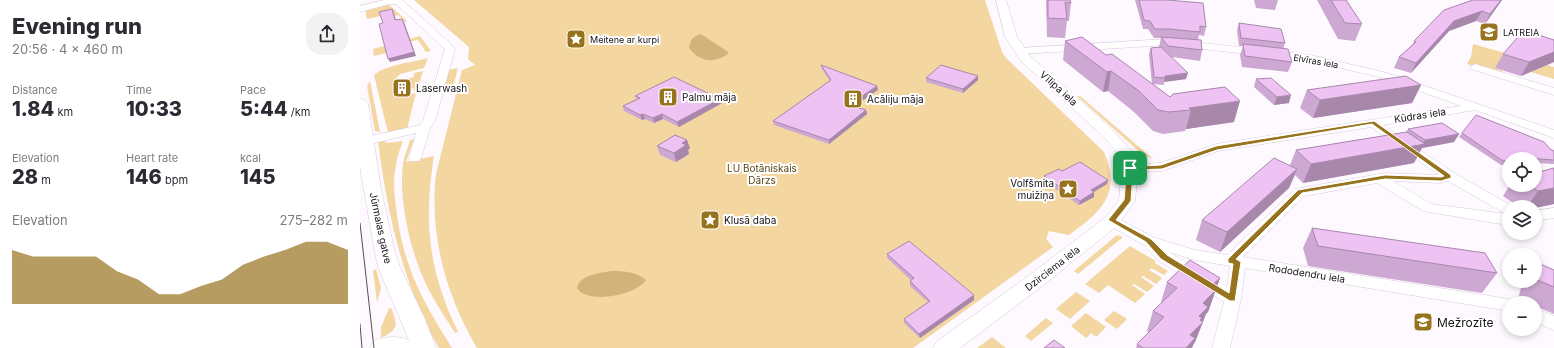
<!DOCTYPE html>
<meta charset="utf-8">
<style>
body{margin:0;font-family:Inter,sans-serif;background:#f2f2f3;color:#2b2b33;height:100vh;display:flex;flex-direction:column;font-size:15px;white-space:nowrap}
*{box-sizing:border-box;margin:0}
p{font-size:13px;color:#7c7c81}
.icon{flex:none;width:22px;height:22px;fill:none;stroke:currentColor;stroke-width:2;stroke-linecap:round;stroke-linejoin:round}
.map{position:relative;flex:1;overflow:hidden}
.panel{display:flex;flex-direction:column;background:#fff;width:360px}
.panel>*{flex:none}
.controls{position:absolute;left:1142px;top:152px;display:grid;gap:8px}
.controls a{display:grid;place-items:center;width:40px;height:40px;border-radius:50%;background:#fff;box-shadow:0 2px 6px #0003;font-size:20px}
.pin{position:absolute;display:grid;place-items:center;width:34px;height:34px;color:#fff;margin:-17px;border-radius:8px;box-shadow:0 2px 6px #0006}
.round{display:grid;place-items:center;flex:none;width:42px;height:42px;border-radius:16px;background:#f2f2f3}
.overview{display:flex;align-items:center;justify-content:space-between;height:68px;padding:0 12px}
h1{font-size:22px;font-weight:800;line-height:30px}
.metrics{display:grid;grid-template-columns:repeat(3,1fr);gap:6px;height:68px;padding:4px 12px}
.metrics div{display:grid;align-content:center}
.metrics b{font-size:20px;font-weight:800}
.metrics small{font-size:11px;font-weight:400}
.metrics p{font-size:11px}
.chart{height:112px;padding:8px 12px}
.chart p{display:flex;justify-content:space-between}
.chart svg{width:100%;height:72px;margin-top:4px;fill:#98731e;opacity:.7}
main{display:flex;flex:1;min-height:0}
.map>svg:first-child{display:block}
.green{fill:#f3d6a0}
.water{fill:#d2b47b}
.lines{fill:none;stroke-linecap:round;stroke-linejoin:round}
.minor-casing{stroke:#d9c9dc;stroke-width:1}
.tertiary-casing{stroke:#d9c9dc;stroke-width:1}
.secondary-casing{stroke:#d9c9dc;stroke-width:1}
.minor{fill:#fff;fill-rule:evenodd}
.tertiary{fill:#fff;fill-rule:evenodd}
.secondary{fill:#fff;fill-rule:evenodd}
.tram{stroke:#544f55;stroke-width:1}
.wall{fill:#cda8d2}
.shaded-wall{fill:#a788ab}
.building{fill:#eec3f4;stroke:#a788ab}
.route{fill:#98731e;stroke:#fff;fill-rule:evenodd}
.labels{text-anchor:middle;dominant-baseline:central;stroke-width:4;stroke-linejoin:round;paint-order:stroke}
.far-poi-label{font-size:9px;fill:#161117;stroke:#fff;text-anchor:start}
.far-street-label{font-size:9px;fill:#161117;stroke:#fff}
.poi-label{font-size:10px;fill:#161117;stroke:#fff;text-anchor:start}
.street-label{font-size:10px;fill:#161117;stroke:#fff}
.park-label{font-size:10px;fill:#5a4518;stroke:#fff}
.near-poi-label{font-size:12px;fill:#161117;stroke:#fff;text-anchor:start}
</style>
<main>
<section class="panel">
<div class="overview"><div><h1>Evening run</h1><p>20:56 · 4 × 460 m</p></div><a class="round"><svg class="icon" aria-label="share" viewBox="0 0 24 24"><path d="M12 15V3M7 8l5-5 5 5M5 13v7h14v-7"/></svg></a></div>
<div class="metrics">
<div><p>Distance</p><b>1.84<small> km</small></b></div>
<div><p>Time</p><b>10:33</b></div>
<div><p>Pace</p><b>5:44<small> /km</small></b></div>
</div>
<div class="metrics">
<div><p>Elevation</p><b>28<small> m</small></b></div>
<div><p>Heart rate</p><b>146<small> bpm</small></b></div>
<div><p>kcal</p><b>145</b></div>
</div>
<div class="chart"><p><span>Elevation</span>275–282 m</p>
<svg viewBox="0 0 160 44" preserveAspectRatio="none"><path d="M0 44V11L10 15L20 15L30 15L40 15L50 24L60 29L70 38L80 38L90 33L100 29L110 20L120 15L130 11L140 6L150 6L160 11V44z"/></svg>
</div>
</section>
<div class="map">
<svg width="1194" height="348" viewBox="0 0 1194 348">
<rect width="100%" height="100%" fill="#fef8ff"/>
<g class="green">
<path d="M54 0H625L642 52 646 58 744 152C762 194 741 212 709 235L689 231 686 239 693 247 553 348H117C86 295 69 235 76 174L102 70 115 65 108 59 109 47Z"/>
<path d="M28 4 47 21 45 22 38 15 35 16 34 13 7 19 5 9Z"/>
<path d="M60 36 71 51 66 52 58 40 26 47 27 53 14 56 13 49Z"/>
<path d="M1113 44 1194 67V79L1140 63 1135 68 1143 71 1140 73 1107 64 1111 57Z"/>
<path d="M68 58 64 68 40 74 35 79 37 86 35 87 37 97 56 93 47 129 28 133 14 75C25 65 54 62 68 58Z"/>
<path d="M98 68 93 87 82 89 87 70Z"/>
<path d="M63 71 57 90 54 91 53 88 49 89 46 79 54 77V73Z"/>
<path d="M10 81 20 132 15 131 7 86Z"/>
<path d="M717 96H720L793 159 782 154Z"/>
<path d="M22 139 27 143 43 141C40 149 37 157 36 165 33 178 34 194 36 207 43 267 61 298 92 348H79C43 286 27 212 18 141Z"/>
<path d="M54 139 46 162 74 156C63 222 69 272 98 332L95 333C87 320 78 307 71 294 52 260 38 202 43 164 44 156 48 148 50 140Z"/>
<path d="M757 235 763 237 718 274 714 271Z"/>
<path d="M770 246 796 261 795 263 808 271 804 275 791 268 789 270 802 278 796 284 783 276 781 277 794 286 787 292 774 284 772 285 785 294 775 303 748 285 739 293 725 284Z"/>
<path d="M16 269 21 288 17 302 13 271Z"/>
<path d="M716 292 730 301 710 319 696 309Z"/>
<path d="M29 308H31C38 325 39 329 21 338V327Z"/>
<path d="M754 311 767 319 757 329 744 320Z"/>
<path d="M726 313 746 327 736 337 731 333 726 338 711 326Z"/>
<path d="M686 318 693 323 671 341 665 336Z"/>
<path d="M632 337 646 348H617Z"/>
</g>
<g class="water">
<path d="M341 34 368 52V54C353 64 340 62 329 48 330 40 333 36 341 34Z"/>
<path d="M252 271C264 271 277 272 286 280 277 295 227 305 217 288 220 274 241 273 252 271Z"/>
</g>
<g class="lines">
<g class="minor-casing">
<g id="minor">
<path d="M24 0H42L91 44 95 49 75 121 70 128 61 158 59 161H51L49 158 56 133 6 145 2 144 0 141 2 138 60 125 63 121 85 49 36 4H30L0 12V6Z"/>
<path d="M807 39 950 55 1027 73 1194 130V138L1115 110 1023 125 1094 173 1154 207H1149V223L1141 224 1063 211 1017 183 944 196 883 257 1149 299 1155 301 1156 303H1149V311L885 268 881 299 870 348H852L864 302 799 261 784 245 747 224 745 221 747 218 752 216 757 218 795 238 835 250 867 255 935 189 1025 173 1079 175 1011 127 858 151 802 171 770 172 765 171 764 168 765 165 801 163 856 144 1101 106 1024 78 950 61 807 45 661 54 656 51 661 48ZM1033 181 1081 183 1088 181 1146 214 1071 204ZM809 252 835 260 870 266 867 287Z"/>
<path d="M1115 64 1194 88V95L1111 69 1110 67Z"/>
<path d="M1194 208V218L1175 221V211Z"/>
<path d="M1175 308 1194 316V330L1175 322Z"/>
</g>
</g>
<g class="tertiary-casing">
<path id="tertiary" d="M636 0H646L657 37 670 56 754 131 773 153 778 168 775 201 758 225 681 287 600 348H573L576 342 667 277 746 217 759 200 762 168 758 154 744 137 662 62 645 37Z"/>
</g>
<g class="secondary-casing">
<path id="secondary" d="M0 98 5 100 8 103 21 189 35 253 40 267 65 319 76 348H10L13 341C26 337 36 335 49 340L18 267 15 253 0 167Z"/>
</g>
<use href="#minor" class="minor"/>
<use href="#tertiary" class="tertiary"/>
<use href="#secondary" class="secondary"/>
<g class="tram">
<path d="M0 223 14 348"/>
<path d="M0 324 2 348"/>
</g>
</g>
<g class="wall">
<path d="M686 0H710L711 3 709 21H707L705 38 687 37Z"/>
<path d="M775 0H807L846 27 844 36 839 35 838 39 842 50 840 61 812 57 826 79 804 82V85L792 84 789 54 791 48 799 47 801 38H794L788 29H783Z"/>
<path d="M894 0H918L915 10 896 8Z"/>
<path d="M957 0H986L1002 24 995 41 978 39Z"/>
<path d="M1113 0H1142L1125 24 1116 21 1089 31 1051 73 1034 68 1039 57 1053 44 1054 41Z"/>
<path d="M879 23 925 43 923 49 932 62 928 72 882 67 880 55 883 46H879L877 30Z"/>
<path d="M1194 40V62L1161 76 1135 68 1143 54Z"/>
<path d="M705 41 746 55 810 97 874 122 826 129 825 131 803 134 793 131 774 112 748 91 743 92 703 60Z"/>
<path d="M461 65 518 90 494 106 506 110 507 114 469 144 414 125 413 121 470 81 462 69Z"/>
<path d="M566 78 618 80 603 93 566 82Z"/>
<path d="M896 79 929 103 914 105 894 87Z"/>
<path d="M1061 85 1052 103 953 118 940 108 947 90Z"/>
<path d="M275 96 362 103 319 127 303 119 294 123 285 119 282 120 264 111 263 106 277 99Z"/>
<path d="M1048 129 1099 134 1094 142 1062 148 1054 163 943 183 935 175 929 188 860 252 836 240 842 220 930 165 936 150 1046 132Z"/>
<path d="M1102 133 1190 149 1194 151V164L1175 163V159H1149V164L1141 165 1099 137Z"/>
<path d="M297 146 330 148 328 150 329 154 316 162 300 155Z"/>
<path d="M1194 168V204L1175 208V207H1159L1143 196 1150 185H1175Z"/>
<path d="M702 171 748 180 747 184 734 192V197L719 205 684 181V176Z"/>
<path d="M952 228 1137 273 1122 293 948 266 943 248Z"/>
<path d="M527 254 614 300 560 338 544 323V319L568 302 550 286V281L551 280 527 258Z"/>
<path d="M1178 263 1194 270V314L1175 306V303H1167L1158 299 1162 284 1164 281H1175V267Z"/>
<path d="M860 278 848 312 846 314 835 342 833 345 832 348H776L777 344 789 332 787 331 793 311 802 302H801L807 282Z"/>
</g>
<g class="shaded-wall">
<path d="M1141 0H1142L1125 24 1130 14Z"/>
<path d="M32 9 34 13 37 24 35 20Z"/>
<path d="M1122 11 1116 21 1089 31 1051 73 1056 63 1094 21Z"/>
<path d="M42 19 44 22 56 56 30 62 28 59Z"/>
<path d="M1194 52V62L1161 76 1169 62Z"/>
<path d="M751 71 748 91 743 92 747 72Z"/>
<path d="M828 73 826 79 804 82 805 78V76Z"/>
<path d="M618 76V80L603 93V89Z"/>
<path d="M1061 85 1052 103 953 118 960 100Z"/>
<path d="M517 86 518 90 490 109 489 105Z"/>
<path d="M931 95 929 103 914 105 917 97Z"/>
<path d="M360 99 362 103 319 127 317 122Z"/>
<path d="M880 101 874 122 826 129 831 110 829 108Z"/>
<path d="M506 110 507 114 469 144V140Z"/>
<path d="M283 114 285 119 282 120 280 115Z"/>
<path d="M302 114 303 119 294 123 293 118Z"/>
<path d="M1099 134 1094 142 1062 148 1054 163 943 183 951 164 1062 144 1065 140Z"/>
<path d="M327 140 330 148 328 150 329 154 316 162 314 153 322 143Z"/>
<path d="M937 169 929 188 860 252 867 232Z"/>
<path d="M748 180 747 184 730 194 731 190Z"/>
<path d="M1194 188V204L1175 208V207H1167L1178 191Z"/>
<path d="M734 192V197L719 205 720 201Z"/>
<path d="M860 278 848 312 846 314 835 342 833 345 832 348H825L830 335 843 303 851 286Z"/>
<path d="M614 295V300L560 338 559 334Z"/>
</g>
<g class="building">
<path d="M688 0H710L711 3 705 2 707 19 688 18Z"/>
<path d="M779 0H807L843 3 846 27 840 26V32L809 29H795L790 21 784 20Z"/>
<path d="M971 0H986L1002 24 985 23Z"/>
<path d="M1113 0H1141L1130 14 1122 11 1094 21 1056 63 1039 57 1056 42 1054 41 1084 10Z"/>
<path d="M32 9 35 20 42 19 54 52 28 59 19 24 23 23 19 12Z"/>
<path d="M879 23 921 29 925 43 881 38Z"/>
<path d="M1164 30 1194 40V52L1169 62 1143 54Z"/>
<path d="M722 37 746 55 752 54 810 97 813 94 865 87 880 101 829 108 831 110 808 112 798 110 779 91 751 71 747 72 705 41Z"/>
<path d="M801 37 841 40 842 50 808 46Z"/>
<path d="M883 44 928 49 932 62 885 56Z"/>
<path d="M801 47 828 73 805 76V78L794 77 791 48Z"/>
<path d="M461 65 517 86 489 105 506 110 469 140 413 121 471 80Z"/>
<path d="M581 65 618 76 603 89 566 78Z"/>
<path d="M1046 76 1061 85 960 100 947 90Z"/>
<path d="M314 77 360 99 317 122 302 114 293 118 283 114 280 115 263 106 280 98 275 96Z"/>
<path d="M911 78 931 95 917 97 896 79Z"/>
<path d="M1116 115 1184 142 1190 149 1194 151V160L1166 158 1149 159V160L1143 161 1102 133Z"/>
<path d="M1082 123 1099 134 1065 140 1048 129Z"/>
<path d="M1047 132 1065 144 951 164 936 150Z"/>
<path d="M315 135 327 140 322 143 326 145 314 153 297 146Z"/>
<path d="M914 158 937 169 867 232 842 220Z"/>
<path d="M720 162 748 180 731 190 734 192 720 201 684 176 699 169 702 171Z"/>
<path d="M1194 168V188L1178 191 1169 185H1175V173Z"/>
<path d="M952 228 1125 253 1137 273 958 246Z"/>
<path d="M549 241 614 295 559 334 544 319 570 301 550 281 554 278 527 254Z"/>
<path d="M830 260 860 278 851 286 854 288 852 290 855 291 843 303 848 307 839 316 842 318 840 320 843 322 830 335 835 338 826 348H783L777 344 804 317 793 311 817 288 807 282Z"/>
<path d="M1178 263 1194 270V287L1175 279Z"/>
<path d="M694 340 705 348H684Z"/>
</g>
<path class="route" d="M1014 121 1091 175V178L1081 181 1025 179 942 193 876 259 881 262 875 301H870L801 259 786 242 748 220 764 200 767 167 801 165 856 146ZM1012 124 1084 176 1081 177 1025 175 938 190 868 259V263L873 264 869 293 807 255 791 239 756 220 771 201 773 170 802 169 857 150Z"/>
<defs>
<g id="school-square" transform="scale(1)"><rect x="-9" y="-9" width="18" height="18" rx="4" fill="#98731e" stroke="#fff"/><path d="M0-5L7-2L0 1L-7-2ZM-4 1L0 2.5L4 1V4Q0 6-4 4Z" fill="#fff"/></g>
<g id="sight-square" transform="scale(1)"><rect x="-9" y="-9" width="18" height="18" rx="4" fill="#98731e" stroke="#fff"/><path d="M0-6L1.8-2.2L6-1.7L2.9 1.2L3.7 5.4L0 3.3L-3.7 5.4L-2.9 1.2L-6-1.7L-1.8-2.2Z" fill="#fff"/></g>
<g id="building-square" transform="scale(1)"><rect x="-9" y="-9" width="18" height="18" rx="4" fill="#98731e" stroke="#fff"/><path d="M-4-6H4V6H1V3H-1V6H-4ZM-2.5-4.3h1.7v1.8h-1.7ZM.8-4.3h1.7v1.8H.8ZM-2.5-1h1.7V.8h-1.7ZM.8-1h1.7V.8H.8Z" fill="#fff"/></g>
</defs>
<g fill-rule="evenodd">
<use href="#school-square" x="1129" y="32"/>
<use href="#sight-square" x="216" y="39"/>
<use href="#building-square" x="42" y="88"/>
<use href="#building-square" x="308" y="97"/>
<use href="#building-square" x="493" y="99"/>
<use href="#sight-square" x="708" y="189"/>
<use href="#sight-square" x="350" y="220"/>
<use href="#school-square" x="1063" y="322"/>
</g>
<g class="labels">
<g class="far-poi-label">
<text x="1143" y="32">LATREIA</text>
<text x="230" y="39">Meitene ar kurpi</text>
</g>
<g class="far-street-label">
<text transform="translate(956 61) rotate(10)">Elvīras iela</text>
</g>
<g class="poi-label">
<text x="56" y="88">Laserwash</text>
<text x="322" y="97">Palmu māja</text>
<text x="507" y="99">Acāliju māja</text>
<text x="694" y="183" text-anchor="end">Volfšmita<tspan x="694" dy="12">muižiņa</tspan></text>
<text x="364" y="220">Klusā daba</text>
</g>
<g class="street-label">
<text transform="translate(699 88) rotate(42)">Vīlipa iela</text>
<text transform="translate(1060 115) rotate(-9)">Kūdras iela</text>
<text transform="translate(21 228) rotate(78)">Jūrmalas gatve</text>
<text transform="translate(692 268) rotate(-38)">Dzirciema iela</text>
<text transform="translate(947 273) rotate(9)">Rododendru iela</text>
</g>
<g class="park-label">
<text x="402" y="168">LU Botāniskais<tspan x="402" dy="12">Dārzs</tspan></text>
</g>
<g class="near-poi-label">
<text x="1077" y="322">Mežrozīte</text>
</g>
</g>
</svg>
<div class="controls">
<a><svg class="icon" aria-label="locate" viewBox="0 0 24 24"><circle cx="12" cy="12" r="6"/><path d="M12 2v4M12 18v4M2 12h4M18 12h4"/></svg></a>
<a><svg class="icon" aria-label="layers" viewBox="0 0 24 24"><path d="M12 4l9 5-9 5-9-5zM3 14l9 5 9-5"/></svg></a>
<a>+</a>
<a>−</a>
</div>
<div class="pin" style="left:770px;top:168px;background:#1e9e55"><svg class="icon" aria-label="arrive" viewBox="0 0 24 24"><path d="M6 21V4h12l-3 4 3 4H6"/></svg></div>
</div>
</main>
